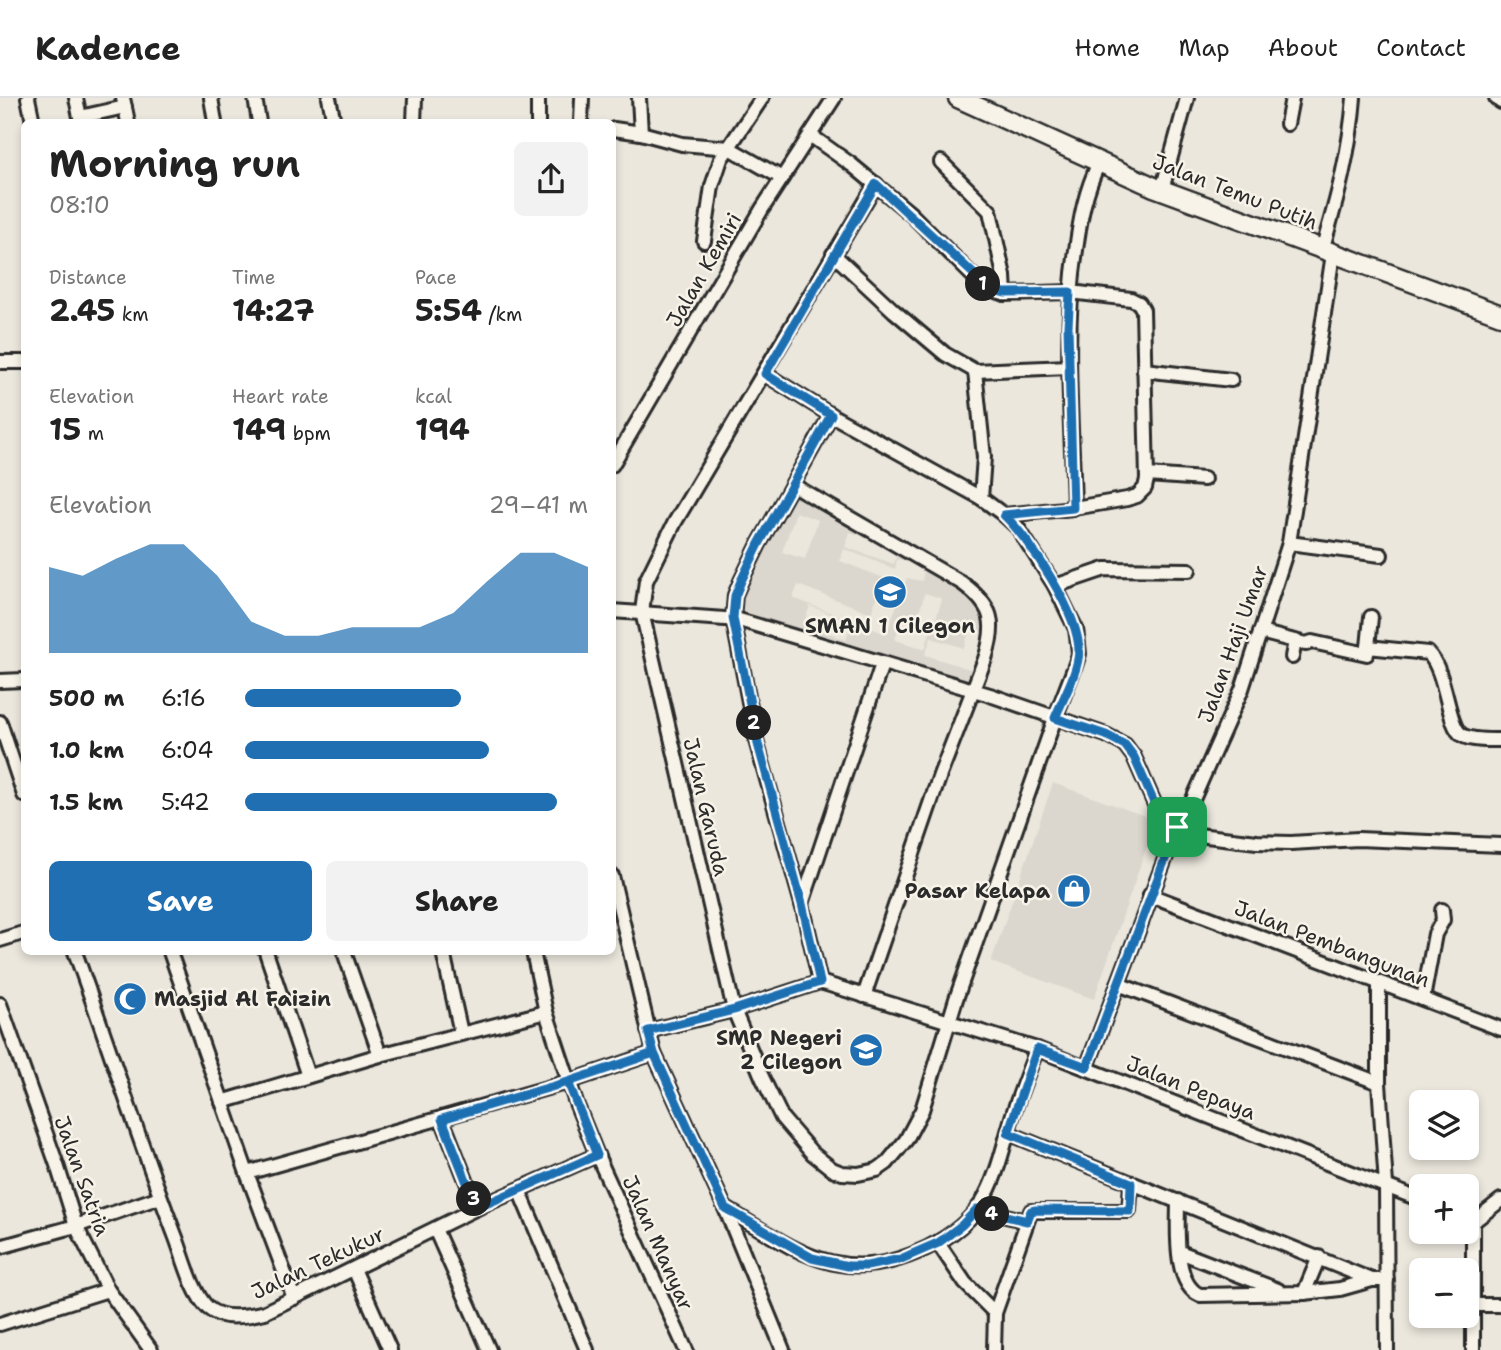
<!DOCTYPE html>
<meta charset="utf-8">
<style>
body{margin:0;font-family:"Shantell Sans",sans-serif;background:#f2f2f2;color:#222;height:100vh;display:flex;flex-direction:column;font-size:26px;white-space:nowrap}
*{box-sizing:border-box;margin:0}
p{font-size:23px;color:#767676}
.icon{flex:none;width:38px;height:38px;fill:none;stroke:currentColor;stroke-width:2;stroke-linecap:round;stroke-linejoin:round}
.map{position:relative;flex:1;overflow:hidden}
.drawer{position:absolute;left:21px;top:21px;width:595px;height:836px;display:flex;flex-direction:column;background:#fff;border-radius:10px;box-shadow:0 4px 10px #0003}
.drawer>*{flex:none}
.tools{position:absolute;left:1409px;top:992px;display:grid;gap:14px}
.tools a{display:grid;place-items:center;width:70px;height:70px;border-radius:10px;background:#fff;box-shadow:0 4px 10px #0003;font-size:35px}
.pin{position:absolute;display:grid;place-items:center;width:60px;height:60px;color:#fff;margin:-30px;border-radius:14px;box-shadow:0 4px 10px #0006}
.km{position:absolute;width:35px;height:35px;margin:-18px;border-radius:50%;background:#222;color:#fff;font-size:19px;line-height:35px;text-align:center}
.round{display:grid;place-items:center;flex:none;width:74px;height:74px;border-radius:10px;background:#f2f2f2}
.summary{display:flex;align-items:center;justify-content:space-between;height:119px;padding:0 28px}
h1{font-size:38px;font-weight:700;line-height:52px}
.figures{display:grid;grid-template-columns:repeat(3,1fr);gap:10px;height:119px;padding:7px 28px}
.figures div{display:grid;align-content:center}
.figures b{font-size:30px;font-weight:700}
.figures small{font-size:19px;font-weight:400}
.figures p{font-size:19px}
.chart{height:196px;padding:14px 28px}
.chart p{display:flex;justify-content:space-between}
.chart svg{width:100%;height:126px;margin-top:7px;fill:#1f6fb2;opacity:.7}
.button{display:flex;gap:14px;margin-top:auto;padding:14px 28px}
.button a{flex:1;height:80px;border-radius:10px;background:#1f6fb2;color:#fff;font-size:28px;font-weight:700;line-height:80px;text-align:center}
.button a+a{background:#f2f2f2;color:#222}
ul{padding:0 28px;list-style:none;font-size:23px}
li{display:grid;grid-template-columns:112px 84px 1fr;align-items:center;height:52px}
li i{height:18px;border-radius:9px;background:#1f6fb2}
header{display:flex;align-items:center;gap:42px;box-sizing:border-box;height:98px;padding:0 35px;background:#fff;border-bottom:2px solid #e0e0e0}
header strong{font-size:33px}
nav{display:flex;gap:38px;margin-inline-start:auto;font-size:24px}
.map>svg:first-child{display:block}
.built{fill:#dbd7ce;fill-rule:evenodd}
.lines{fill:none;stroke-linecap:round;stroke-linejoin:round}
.street-casing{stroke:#2b2b2b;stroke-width:18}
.secondary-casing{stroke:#2b2b2b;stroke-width:23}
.street{stroke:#f7f3e8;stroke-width:12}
.secondary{stroke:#f7f3e8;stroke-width:18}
.route-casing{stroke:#fff;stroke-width:14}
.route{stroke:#1f6fb2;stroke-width:9}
.labels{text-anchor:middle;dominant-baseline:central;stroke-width:5;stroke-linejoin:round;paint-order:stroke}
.street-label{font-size:21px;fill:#2b2b2b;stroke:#f7f3e8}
.poi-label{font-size:21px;font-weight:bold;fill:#2b2b2b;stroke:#f7f3e8;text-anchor:end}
</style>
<header>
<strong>Kadence</strong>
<nav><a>Home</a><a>Map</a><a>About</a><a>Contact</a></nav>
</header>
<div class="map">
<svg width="1501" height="1252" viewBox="0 0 1501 1252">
<rect width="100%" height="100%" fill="#ebe7dd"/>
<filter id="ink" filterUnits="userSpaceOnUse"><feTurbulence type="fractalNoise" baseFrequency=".0143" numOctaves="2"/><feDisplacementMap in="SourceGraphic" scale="14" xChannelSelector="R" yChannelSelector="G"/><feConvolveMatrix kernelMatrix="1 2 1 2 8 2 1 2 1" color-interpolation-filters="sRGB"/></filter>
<g filter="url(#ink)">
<g class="built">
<path d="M797 396 936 471 964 489 983 508 991 525 972 589 831 541 740 515 746 481ZM796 414 818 422 805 461 782 454ZM850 434 898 451 894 466 845 449ZM844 451 895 471 897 461 925 466 922 483 907 480 886 536 793 500 798 487 871 515 884 480 840 463ZM925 495 942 501 934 527 917 521ZM810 508 852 524 846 542 804 525ZM901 522 931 531 925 551 895 542ZM970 531 987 535 976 573 925 557 931 540 964 550Z"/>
<path d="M1053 685 1156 722 1094 901 991 864Z"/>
</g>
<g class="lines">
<g class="street-casing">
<g id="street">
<path d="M28 0 33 24"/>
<path d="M76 0 81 24"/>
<path d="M123 0 128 24"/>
<path d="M211 0 215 24"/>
<path d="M255 0 259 24"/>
<path d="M329 0 334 24"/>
<path d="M639 0 641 35 682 46 729 50 782 80"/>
<path d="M1496 0 1501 4"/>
<path d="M80 19 125 9"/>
<path d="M414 24 415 0"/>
<path d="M538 24V0"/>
<path d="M581 24 582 0"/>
<path d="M1287 26 1292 0"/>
<path d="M614 31 641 35"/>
<path d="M810 37 852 67 911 116 975 180 990 191 1005 196 1070 194 1131 201 1139 205 1143 212 1147 381 1145 390 1137 398 1127 401 1074 410 1004 417"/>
<path d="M941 64 990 113 1004 178 1005 196"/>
<path d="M1162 92 1187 0"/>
<path d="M704 143 712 88 721 61 762 0"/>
<path d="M1322 152C1337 102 1350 53 1354 0"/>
<path d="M833 156 894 213 945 256 975 273 1069 269"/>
<path d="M0 264H24"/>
<path d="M1144 272 1231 282"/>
<path d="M975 273 984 359 981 400"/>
<path d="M765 276 831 317 981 400 1004 417 1018 430 1055 488 1076 531 1078 546 1079 556 1075 568 1055 620 956 901 922 1012 906 1042 887 1065 877 1072 858 1076 842 1075 832 1071 812 1055 782 1020 762 979 734 912 642 514 646 483 675 424 876 86"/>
<path d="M612 367 762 111 834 0"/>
<path d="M1147 377 1204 381"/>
<path d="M793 387 962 485C993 508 997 524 985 561L940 677 864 898"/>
<path d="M1074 410C1072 324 1063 238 1076 152 1080 122 1085 93 1099 65"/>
<path d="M1289 445 1381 457"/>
<path d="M1055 488 1105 471 1189 472"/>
<path d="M612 513 739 522 990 597 1106 637 1125 647 1134 659 1159 716 1177 729 1198 737 1257 744 1291 745 1358 741 1501 747"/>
<path d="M1260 534 1306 546 1312 544 1367 556 1368 549 1428 555C1447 574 1447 628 1462 637 1472 643 1490 642 1501 642"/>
<path d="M1368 549 1371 519"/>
<path d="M1292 559 1295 543"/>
<path d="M0 583 24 582"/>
<path d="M0 624 24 697"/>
<path d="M612 778 654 955 725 1110 783 1252"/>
<path d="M1150 797 1501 931"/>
<path d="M802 806 882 566"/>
<path d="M0 842 23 835"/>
<path d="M75 854C109 948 139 1043 175 1137 183 1157 192 1195 208 1210 222 1223 248 1218 265 1214L477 1110 597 1057"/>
<path d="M170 854 247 1075 294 1200"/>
<path d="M266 854 308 978"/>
<path d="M344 854 380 957"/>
<path d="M443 854 461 935"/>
<path d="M533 854 546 914 576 1005 597 1057 686 1252"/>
<path d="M820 884 1037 951 1421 1102"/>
<path d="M820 884 802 806 757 646 733 520 735 497 741 483 759 446 831 317"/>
<path d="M1118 886 1379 985"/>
<path d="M1379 886V985L1386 1087 1387 1252"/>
<path d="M1423 901 1435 836 1443 822 1442 812"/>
<path d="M0 906 57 1067 76 1128 108 1192 151 1252"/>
<path d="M648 933 734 912 820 884"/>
<path d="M1087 969 1177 729 1190 708 1242 591 1289 445 1333 156"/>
<path d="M222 1004 380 957 546 914"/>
<path d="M442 1021 477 1110"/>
<path d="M1008 1035 1372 1182H1387"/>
<path d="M247 1075 568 984 654 955"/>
<path d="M519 1092 587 1252"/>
<path d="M1178 1103C1178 1129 1173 1186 1200 1197L1304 1195 1340 1191 1372 1182"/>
<path d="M725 1110C798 1153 841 1191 927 1150 950 1139 974 1121 986 1097 999 1072 1005 1043 1013 1016 1020 994 1029 972 1037 951"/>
<path d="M977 1111 1027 1123"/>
<path d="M1473 1124V1252"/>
<path d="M1473 1124 1501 1102"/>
<path d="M435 1131 489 1252"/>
<path d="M938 1145 965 1185 995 1215"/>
<path d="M0 1149 76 1128 160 1099"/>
<path d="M1180 1154 1278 1192"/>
<path d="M354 1171 390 1252"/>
<path d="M1304 1195 1319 1159"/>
<path d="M1473 1207H1501"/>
<path d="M0 1226 108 1192"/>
<path d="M994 1252 995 1215 1031 1113H1129L1131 1085"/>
</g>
</g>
<g class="secondary-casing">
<path id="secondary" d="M958 0 1154 89 1501 217"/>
</g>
<use href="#street" class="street"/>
<use href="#secondary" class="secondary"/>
</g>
</g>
<g class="lines" filter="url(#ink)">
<g class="route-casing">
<path id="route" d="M1177 729 1159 716 1134 659 1125 647 1106 637 1055 620C1063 600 1078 575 1079 553 1079 516 1030 442 1004 417L1073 410 1068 228 1070 194 1005 195 990 191 876 86 765 276 831 317 759 446 741 483 735 498 733 520 758 646 802 806 820 884 734 912 648 933 654 955 568 984 442 1021 477 1110 597 1057 568 984 654 955 725 1110 812 1160 848 1168H867L901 1161 938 1145 962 1127 977 1111 1027 1123 1031 1113 1036 1112 1130 1113 1131 1085 1008 1035 1037 951 1087 969 1177 729"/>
</g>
<use href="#route" class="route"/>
</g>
<defs>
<g id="school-disc" transform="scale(1.75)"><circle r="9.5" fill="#1f6fb2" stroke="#f7f3e8"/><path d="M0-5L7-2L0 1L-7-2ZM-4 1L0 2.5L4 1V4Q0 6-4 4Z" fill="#fff"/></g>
<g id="shop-disc" transform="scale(1.75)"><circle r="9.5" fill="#1f6fb2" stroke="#f7f3e8"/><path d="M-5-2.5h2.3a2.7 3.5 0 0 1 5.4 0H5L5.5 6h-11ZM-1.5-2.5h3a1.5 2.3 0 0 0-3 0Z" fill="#fff"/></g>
<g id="mosque-disc" transform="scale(1.75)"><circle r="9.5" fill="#1f6fb2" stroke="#f7f3e8"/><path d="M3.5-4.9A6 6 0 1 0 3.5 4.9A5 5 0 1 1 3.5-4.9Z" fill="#fff"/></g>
</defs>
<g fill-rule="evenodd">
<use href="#school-disc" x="890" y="494"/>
<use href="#shop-disc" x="1074" y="793"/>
<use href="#mosque-disc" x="130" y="901"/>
<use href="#school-disc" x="866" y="952"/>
</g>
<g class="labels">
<g class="street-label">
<text transform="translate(1235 94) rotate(21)">Jalan Temu Putih</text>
<text transform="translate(704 172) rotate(-60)">Jalan Kemiri</text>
<text transform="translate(1233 546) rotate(-70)">Jalan Haji Umar</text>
<text transform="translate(706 709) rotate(77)">Jalan Garuda</text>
<text transform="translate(1332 846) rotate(21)">Jalan Pembangunan</text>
<text transform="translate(1191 990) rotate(22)">Jalan Pepaya</text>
<text transform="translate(82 1078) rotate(70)">Jalan Satria</text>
<text transform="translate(658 1145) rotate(66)">Jalan Manyar</text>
<text transform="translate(318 1165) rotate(-25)">Jalan Tekukur</text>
</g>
<g class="poi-label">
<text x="890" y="528" text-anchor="middle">SMAN 1 Cilegon</text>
<text x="1050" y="793">Pasar Kelapa</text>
<text x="154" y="901" text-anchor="start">Masjid Al Faizin</text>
<text x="842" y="940">SMP Negeri<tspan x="842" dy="24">2 Cilegon</tspan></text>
</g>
</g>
</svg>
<div class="tools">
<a><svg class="icon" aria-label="layers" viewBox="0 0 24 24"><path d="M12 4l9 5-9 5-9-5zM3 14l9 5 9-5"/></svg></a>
<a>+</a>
<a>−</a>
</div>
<div class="pin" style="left:1177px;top:729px;background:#1e9e55"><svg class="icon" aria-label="arrive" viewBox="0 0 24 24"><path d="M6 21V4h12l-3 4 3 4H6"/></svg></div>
<b class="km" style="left:983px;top:186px">1</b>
<b class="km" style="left:754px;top:625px">2</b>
<b class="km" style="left:474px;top:1101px">3</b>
<b class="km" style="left:992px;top:1116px">4</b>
<section class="drawer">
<div class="summary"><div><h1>Morning run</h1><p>08:10</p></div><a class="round"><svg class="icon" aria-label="share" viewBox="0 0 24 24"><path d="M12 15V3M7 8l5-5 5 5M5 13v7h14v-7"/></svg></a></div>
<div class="figures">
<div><p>Distance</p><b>2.45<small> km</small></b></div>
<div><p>Time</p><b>14:27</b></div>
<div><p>Pace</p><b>5:54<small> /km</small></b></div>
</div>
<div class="figures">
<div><p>Elevation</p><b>15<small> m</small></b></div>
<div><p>Heart rate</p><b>149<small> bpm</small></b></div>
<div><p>kcal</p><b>194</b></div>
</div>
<div class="chart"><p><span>Elevation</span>29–41 m</p>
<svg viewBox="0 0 160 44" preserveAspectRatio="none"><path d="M0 44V14L10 17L20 11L30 6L40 6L50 17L60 33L70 38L80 38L90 35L100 35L110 35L120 30L130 19L140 9L150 9L160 14V44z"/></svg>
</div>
<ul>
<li><b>500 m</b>6:16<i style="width:63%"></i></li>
<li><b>1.0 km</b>6:04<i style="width:71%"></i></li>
<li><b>1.5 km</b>5:42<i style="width:91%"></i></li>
</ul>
<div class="button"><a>Save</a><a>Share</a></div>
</section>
</div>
